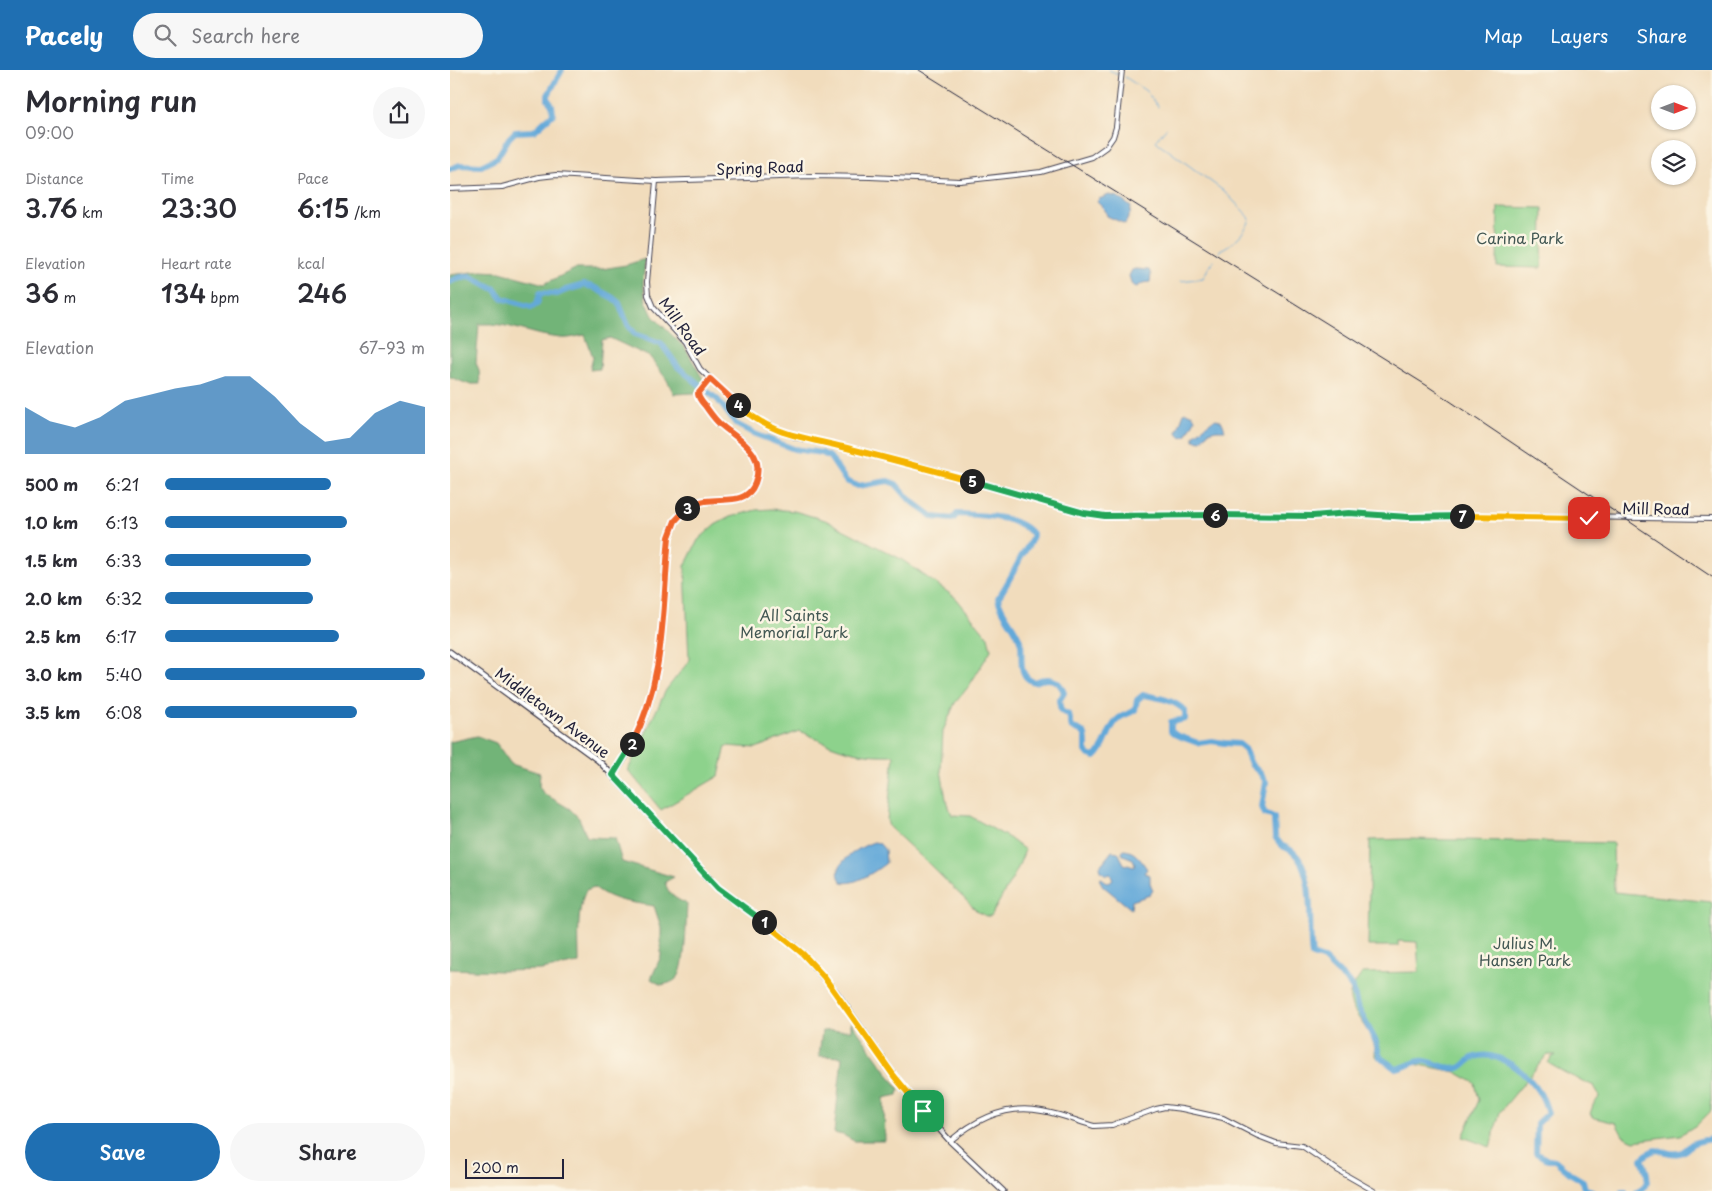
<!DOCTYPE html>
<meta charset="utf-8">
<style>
body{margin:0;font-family:"Playpen Sans",sans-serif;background:#f7f7f7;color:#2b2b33;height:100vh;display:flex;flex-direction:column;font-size:19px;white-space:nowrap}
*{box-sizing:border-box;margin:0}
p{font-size:16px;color:#7c7c81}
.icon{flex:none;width:28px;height:28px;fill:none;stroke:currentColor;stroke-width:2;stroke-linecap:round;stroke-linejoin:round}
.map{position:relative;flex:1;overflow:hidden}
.side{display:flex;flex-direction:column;background:#fff;width:450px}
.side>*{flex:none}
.needle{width:32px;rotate:90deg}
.tools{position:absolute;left:1201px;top:15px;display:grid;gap:10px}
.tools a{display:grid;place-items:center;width:45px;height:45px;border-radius:50%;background:#fff;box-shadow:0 1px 4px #0004;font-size:25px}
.scale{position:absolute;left:15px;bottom:12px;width:99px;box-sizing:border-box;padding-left:5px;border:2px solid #22223b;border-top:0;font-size:14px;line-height:18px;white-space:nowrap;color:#22223b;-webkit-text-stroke:4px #fcf5e5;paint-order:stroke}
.pin{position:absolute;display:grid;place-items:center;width:42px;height:42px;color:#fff;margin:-21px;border-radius:10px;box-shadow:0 2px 8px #0006}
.km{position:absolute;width:25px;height:25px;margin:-12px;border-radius:50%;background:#222;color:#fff;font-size:14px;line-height:25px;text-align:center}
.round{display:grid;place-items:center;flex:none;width:52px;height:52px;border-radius:26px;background:#f7f7f7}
.overview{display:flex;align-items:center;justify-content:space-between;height:85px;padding:0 25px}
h1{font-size:28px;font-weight:600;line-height:38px}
.figures{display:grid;grid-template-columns:repeat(3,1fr);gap:8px;height:85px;padding:5px 25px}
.figures div{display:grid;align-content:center}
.figures b{font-size:25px;font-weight:600}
.figures small{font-size:14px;font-weight:400}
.figures p{font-size:14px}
.chart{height:140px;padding:10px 25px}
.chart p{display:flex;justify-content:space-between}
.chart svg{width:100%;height:90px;margin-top:5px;fill:#1f6fb2;opacity:.7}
.primary-button{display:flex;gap:10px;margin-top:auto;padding:10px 25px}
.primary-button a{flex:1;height:58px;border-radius:30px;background:#1f6fb2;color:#fff;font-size:20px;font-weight:600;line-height:58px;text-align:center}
.primary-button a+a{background:#f7f7f7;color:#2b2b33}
ul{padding:0 25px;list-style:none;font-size:16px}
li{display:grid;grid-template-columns:80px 60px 1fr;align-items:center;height:38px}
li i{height:12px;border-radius:6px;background:#1f6fb2}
header{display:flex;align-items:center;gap:30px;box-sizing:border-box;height:70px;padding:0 25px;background:#1f6fb2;color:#fff}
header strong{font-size:24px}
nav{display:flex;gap:28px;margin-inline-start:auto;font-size:18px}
.search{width:350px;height:45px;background:#f7f7f7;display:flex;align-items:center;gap:12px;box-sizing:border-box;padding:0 18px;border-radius:28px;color:#7c7c81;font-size:19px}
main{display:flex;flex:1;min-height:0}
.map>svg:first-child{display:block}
.green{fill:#8dd28c;stroke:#587a64}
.forest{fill:#72b478;stroke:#4a6b5a}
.water{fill:#63a9d9;stroke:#42668a}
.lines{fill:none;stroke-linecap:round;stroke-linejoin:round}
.stream{stroke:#63a9d9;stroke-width:1}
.river{stroke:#63a9d9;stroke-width:6}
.secondary-casing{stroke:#413e4e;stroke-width:6}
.primary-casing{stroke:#413e4e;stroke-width:7}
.secondary{stroke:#fff;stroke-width:4}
.primary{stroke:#fff;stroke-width:4.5}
.rail{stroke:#22223b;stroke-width:1}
.split-1-casing{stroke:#fff;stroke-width:10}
.split-2-casing{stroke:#fff;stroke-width:10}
.split-3-casing{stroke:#fff;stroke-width:10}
.split-4-casing{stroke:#fff;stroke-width:10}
.split-5-casing{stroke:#fff;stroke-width:10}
.split-6-casing{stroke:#fff;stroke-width:10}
.split-7-casing{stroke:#fff;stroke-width:10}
.split-8-casing{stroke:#fff;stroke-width:10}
.split-1{stroke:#f5b400;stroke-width:6}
.split-2{stroke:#22a559;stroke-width:6}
.split-3{stroke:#f0652b;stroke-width:6}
.split-4{stroke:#f0652b;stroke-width:6}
.split-5{stroke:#f5b400;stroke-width:6}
.split-6{stroke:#22a559;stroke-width:6}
.split-7{stroke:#22a559;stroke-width:6}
.split-8{stroke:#f5b400;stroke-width:6}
.labels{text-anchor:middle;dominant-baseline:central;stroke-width:5;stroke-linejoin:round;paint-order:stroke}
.street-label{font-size:15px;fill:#22223b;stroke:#fcf5e5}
.park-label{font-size:15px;fill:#425753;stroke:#fcf5e5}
</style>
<header>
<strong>Pacely</strong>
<div class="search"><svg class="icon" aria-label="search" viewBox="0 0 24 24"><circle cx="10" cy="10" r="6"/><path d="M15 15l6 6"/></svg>Search here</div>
<nav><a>Map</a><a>Layers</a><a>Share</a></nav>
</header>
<main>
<section class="side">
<div class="overview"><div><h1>Morning run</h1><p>09:00</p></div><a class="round"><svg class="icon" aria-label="share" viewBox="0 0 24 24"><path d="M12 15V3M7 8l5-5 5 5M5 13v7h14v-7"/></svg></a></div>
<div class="figures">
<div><p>Distance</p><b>3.76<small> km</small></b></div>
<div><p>Time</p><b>23:30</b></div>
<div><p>Pace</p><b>6:15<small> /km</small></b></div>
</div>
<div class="figures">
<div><p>Elevation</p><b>36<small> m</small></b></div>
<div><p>Heart rate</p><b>134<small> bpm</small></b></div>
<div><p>kcal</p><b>246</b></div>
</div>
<div class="chart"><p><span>Elevation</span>67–93 m</p>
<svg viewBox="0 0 160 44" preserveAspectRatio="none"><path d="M0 44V21L10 28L20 31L30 26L40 18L50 15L60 12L70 10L80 6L90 6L100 16L110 29L120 38L130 36L140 24L150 18L160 21V44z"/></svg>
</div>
<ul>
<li><b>500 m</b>6:21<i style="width:64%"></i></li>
<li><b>1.0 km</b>6:13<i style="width:70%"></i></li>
<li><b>1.5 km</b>6:33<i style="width:56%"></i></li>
<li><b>2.0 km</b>6:32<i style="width:57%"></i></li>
<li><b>2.5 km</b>6:17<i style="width:67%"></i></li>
<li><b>3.0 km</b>5:40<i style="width:100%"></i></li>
<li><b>3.5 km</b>6:08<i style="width:74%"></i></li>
</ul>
<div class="primary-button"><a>Save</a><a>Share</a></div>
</section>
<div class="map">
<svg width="1262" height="1121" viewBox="0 0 1262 1121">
<rect width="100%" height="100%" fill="#fcf5e5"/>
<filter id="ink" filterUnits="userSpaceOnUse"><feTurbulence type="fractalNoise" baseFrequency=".02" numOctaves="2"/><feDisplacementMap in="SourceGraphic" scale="10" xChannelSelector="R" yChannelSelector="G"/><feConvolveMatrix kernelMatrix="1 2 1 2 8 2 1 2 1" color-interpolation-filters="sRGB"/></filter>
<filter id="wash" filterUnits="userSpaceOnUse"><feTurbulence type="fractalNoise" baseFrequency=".0096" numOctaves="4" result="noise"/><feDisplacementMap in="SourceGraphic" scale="20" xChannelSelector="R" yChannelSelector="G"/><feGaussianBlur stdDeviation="1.12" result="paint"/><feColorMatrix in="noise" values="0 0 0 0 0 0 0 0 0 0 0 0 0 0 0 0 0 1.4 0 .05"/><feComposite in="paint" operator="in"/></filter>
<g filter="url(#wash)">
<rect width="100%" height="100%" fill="#f1dcbc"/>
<g class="green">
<path d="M1048 137 1093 138 1092 198 1047 197Z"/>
<path d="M321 439 344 441 375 450 451 489 506 528 538 567 541 580 519 616 505 633 493 661 491 700 496 729 502 745 520 746 559 768 575 780 567 800 541 846H536L528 842 477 792 439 757 437 750 444 685C416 686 396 682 371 671 363 668 357 663 349 661L306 678 276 676 269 706 211 740 178 700 216 620 239 591 235 496 248 470 265 455 280 447 306 440Z"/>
<path d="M958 769 1163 773 1164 822 1262 832 1261 1041 1248 1054 1230 1065 1184 1071 1173 1066 1166 1053 1145 1048 1140 1044 1143 1035 1150 1026 1144 1016 1117 1004 1098 993 1101 988 1106 985H1097L1050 1042 1040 1077 1013 1067 1029 1030 1025 1013 1006 1002 970 995 963 994 949 1000 925 986C928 962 897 944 900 924 901 917 908 910 912 903L969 902 967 872 948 871V876H918L920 770Z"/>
</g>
<g class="forest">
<path d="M195 189 193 213 196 231 203 246 235 278 253 309 254 312 245 323 224 324 217 310 200 287 160 268 152 270 150 299 140 300 143 287 135 265C127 266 119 269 111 268 82 266 61 252 29 254L26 293 29 300 30 314H18L0 307V205L31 201 50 202 94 214 125 199H152L176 195Z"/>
<path d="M27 666 46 673 61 694 90 703 89 716 93 723 120 739 129 748 137 767 165 768 172 792 224 807 215 812C218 825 226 829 237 834 236 849 236 896 228 907 224 912 217 914 211 915L201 909 211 886V857L204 836C181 832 163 832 144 817L136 820C126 840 129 871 129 893L91 900 50 901 0 899V672Z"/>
<path d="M401 952 449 1019 448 1025 434 1028 435 1071H404L393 1065 384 1063 392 987 369 986 372 961 401 960Z"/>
</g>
<g class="water">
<path d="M659 125 668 127 681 137 680 144 675 154 657 146 655 140 647 132 649 129Z"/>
<path d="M685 199 699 200 701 205 700 212 693 213 687 217 682 215 679 206 682 200Z"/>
<path d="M736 342 743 345 745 350 736 366 730 367 727 362 734 343Z"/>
<path d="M767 349 772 352 775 360H766L758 362 752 371 744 370V365L763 350Z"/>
<path d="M424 772 429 773 435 780 436 793C426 801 404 816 392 812 377 795 411 776 424 772Z"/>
<path d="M673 780C685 780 691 790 697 799L694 803 700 805V813L703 820 700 825 682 831 681 839 653 816 649 809 652 808 654 811 659 812 663 809 660 804 656 805 651 801 650 796 662 781 668 782 674 794 684 797 685 794 683 789 673 785 672 783Z"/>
</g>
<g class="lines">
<g class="stream">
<path d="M659 0 668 4"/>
<path d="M675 7 696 21 708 37"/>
<path d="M716 58 706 70 707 72 775 122 799 147 800 150C794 164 783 174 770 180L769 184"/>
<path d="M731 211 753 208 760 195 764 190"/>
</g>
<g class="river">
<path d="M0 99 10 95 31 96 47 88 59 68 65 62 84 61 103 44 102 35 98 30V25L112 0"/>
<path d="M0 212 8 208 19 206 45 219 52 228 81 237 87 234 90 223 107 224 116 220 134 215 143 217 163 228 169 233 177 253 185 264 211 273 228 297 268 330 286 354 305 364 344 379 372 383 380 387 396 411 408 416 438 411 446 414 459 429 483 447 503 449 507 444C529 445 569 445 583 465 581 474 574 481 570 489 563 503 557 515 548 528 551 545 567 556 571 574 573 588 567 606 584 612 597 607 609 607 614 623L609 631 611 641 619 645 622 658C638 661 636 667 636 681L639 685 645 687C657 677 657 659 668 649 672 645 680 644 685 640L687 630 693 625C707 627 725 630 735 641V649L721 652V661L726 665 748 673 762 671 774 673 789 674 795 679 801 694 811 704 816 712 812 737 815 744 824 747 825 767 832 776C869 787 857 855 862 885L874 889 898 912 903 919 907 936 926 972 930 987 946 999C956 998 966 989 975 991 985 992 998 1001 1009 998 1015 996 1018 989 1025 987 1050 979 1079 1005 1091 1025 1094 1030 1096 1037 1098 1043L1087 1053 1086 1083 1098 1090H1105L1121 1104 1133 1111 1135 1119 1143 1121"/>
<path d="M1172 1121H1175"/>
<path d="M1187 1121C1203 1115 1197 1102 1192 1089 1208 1071 1215 1087 1229 1083 1235 1082 1238 1077 1242 1074 1247 1071 1256 1070 1262 1069"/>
</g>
</g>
</g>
<g filter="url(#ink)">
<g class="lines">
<g class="secondary-casing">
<g id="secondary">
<path d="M206 111 197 212 198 225 203 237 235 272 250 299 293 340 309 351 345 367 393 377 481 399 634 443 655 446H863L899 443 958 447 1055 446 1262 449"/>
<path d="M0 119 52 117 89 107 106 105 206 111 362 106 420 107 510 111 591 102 642 87 656 77 663 67 666 57 672 0"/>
<path d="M163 705C217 639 211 547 219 467 224 443 242 431 266 430 275 430 285 431 293 427 312 418 310 391 299 377 291 368 280 363 271 355 263 348 256 338 249 328L250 322 260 309"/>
<path d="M500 1071C526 1049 558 1034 592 1041 610 1044 627 1051 644 1056L662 1055 706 1039 715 1037 732 1039 773 1048 808 1066 826 1073 852 1076 889 1101 924 1121"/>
</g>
</g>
<g class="primary-casing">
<path id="primary" d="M0 582 149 691 268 818 334 867 353 884 386 922 453 1018 500 1071 553 1121"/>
</g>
<use href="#secondary" class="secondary"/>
<use href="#primary" class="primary"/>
<path class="rail" d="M469 0 976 315 1262 507"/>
</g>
</g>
<g class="lines" filter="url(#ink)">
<g class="split-1-casing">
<path id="split-1" d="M314 852 353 884 374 907 444 1006 473 1041"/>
</g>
<g class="split-2-casing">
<path id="split-2" d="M182 674 163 705 268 818 314 852"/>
</g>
<g class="split-3-casing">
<path id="split-3" d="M182 674C216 607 212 540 219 467L225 451 237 438"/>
</g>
<g class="split-4-casing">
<path id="split-4" d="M237 438C243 435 248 432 255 431 274 428 297 435 305 413 316 382 290 371 271 355 265 350 261 344 256 337 253 333 249 330 248 324L260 309 288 335"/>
</g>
<g class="split-5-casing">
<path id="split-5" d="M288 335C321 365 353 367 393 377 436 388 479 399 522 411"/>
</g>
<g class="split-6-casing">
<path id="split-6" d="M522 411 634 443 655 446 765 445"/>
</g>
<g class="split-7-casing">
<path id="split-7" d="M765 445 863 446 899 443 958 447 1012 446"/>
</g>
<g class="split-8-casing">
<path id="split-8" d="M1012 446 1139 448"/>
</g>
<use href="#split-1" class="split-1"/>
<use href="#split-2" class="split-2"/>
<use href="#split-3" class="split-3"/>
<use href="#split-4" class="split-4"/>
<use href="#split-5" class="split-5"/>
<use href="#split-6" class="split-6"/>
<use href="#split-7" class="split-7"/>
<use href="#split-8" class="split-8"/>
</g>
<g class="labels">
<g class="street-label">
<text transform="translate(310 97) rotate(-2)">Spring Road</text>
<text transform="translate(233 256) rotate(54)">Mill Road</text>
<text transform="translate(1206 438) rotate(1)">Mill Road</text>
<text transform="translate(103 642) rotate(37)">Middletown Avenue</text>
</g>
<g class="park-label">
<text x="1070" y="167">Carina Park</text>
<text x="344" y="544">All Saints<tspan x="344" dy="17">Memorial Park</tspan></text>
<text x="1075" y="872">Julius M.<tspan x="1075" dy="17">Hansen Park</tspan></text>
</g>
</g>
</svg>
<div class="tools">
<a><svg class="needle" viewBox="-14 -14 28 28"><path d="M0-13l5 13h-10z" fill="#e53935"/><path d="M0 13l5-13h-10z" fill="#7c7c81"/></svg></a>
<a><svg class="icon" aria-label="layers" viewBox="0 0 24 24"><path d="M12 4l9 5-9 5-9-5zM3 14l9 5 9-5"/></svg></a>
</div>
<div class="scale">200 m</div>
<div class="pin" style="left:473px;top:1041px;background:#1e9e55"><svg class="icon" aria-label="arrive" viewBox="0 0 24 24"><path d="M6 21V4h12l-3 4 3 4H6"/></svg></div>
<div class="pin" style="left:1139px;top:448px;background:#d93025"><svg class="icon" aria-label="check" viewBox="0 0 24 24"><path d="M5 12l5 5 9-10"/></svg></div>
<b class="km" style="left:314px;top:852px">1</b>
<b class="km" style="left:182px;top:674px">2</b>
<b class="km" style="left:237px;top:438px">3</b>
<b class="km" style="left:288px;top:335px">4</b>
<b class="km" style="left:522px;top:411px">5</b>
<b class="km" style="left:765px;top:445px">6</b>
<b class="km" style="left:1012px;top:446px">7</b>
</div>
</main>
